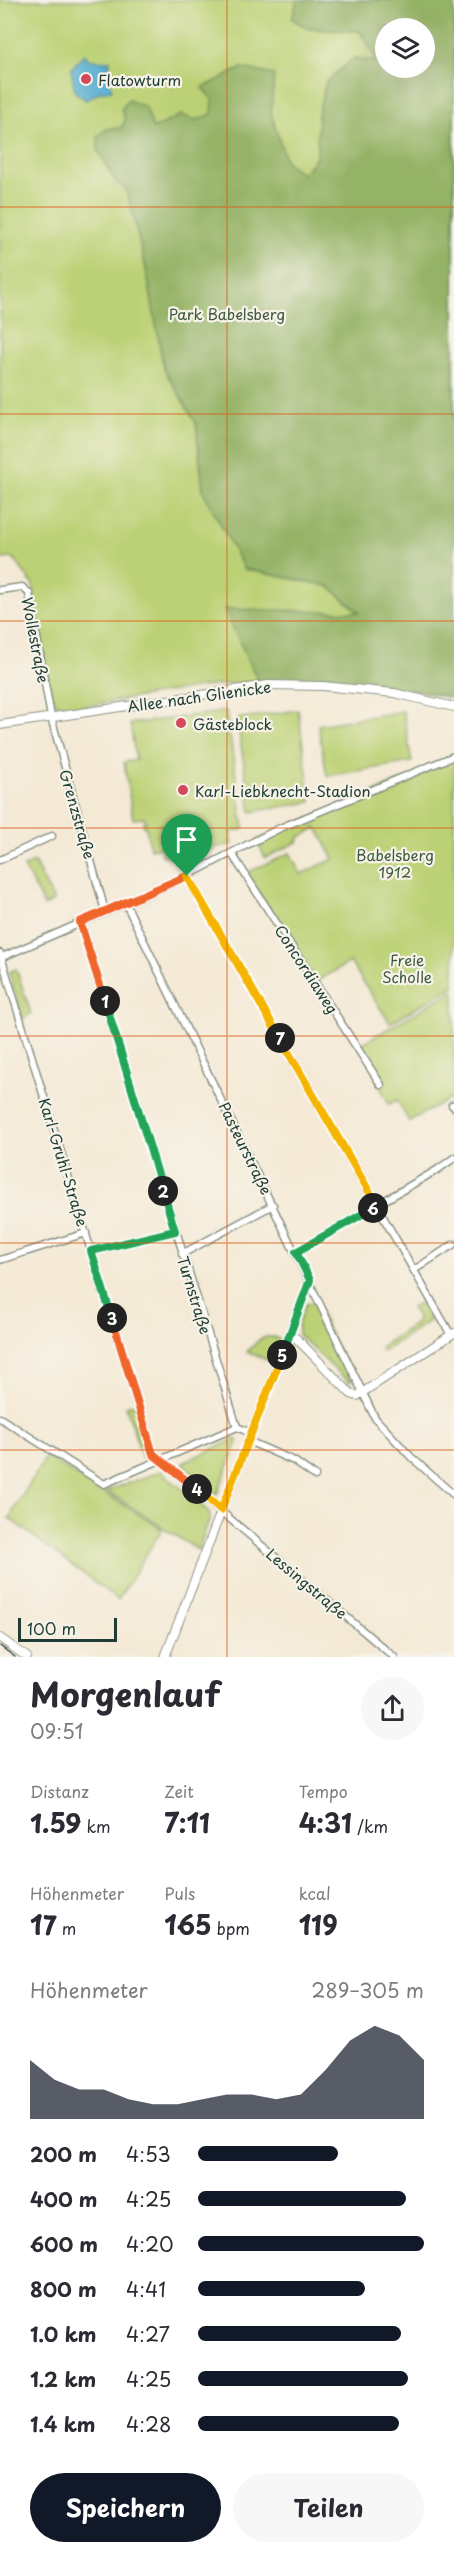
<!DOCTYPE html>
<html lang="de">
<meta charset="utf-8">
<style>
body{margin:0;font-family:"Playpen Sans",sans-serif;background:#f7f7f7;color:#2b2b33;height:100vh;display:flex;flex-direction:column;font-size:22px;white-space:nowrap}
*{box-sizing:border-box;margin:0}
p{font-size:20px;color:#7c7c81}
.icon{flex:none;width:33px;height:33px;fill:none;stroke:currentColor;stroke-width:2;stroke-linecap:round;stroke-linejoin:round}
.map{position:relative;height:1657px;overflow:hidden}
.panel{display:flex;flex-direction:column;background:#fff;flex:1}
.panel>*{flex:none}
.controls{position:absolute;left:375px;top:18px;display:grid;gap:12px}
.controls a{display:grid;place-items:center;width:60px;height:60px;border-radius:50%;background:#fff;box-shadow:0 6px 24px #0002;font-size:30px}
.scale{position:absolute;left:18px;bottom:15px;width:99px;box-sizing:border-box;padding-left:6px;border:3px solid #1f3d34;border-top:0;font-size:16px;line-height:21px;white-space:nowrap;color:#1f3d34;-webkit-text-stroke:4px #f7f3e8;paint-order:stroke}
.pin{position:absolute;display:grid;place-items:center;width:51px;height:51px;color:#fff;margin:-62px -26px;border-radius:50% 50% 50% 0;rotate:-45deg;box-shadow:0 0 6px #0007}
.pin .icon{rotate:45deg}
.km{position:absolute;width:30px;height:30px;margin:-15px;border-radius:50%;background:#222;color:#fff;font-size:16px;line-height:30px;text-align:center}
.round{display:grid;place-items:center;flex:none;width:63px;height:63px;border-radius:32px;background:#f7f7f7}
.head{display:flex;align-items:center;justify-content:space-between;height:102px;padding:0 30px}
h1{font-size:33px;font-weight:700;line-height:45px}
.stats{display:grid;grid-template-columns:repeat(3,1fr);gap:9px;height:102px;padding:6px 30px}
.stats div{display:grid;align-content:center}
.stats b{font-size:26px;font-weight:700}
.stats small{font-size:16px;font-weight:400}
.stats p{font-size:16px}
.chart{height:168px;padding:12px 30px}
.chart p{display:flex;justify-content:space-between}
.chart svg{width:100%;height:108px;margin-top:6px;fill:#111827;opacity:.7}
.button{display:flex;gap:12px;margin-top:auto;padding:12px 30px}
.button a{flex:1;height:69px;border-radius:36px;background:#111827;color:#fff;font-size:24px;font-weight:700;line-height:69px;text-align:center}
.button a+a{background:#f7f7f7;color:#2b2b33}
ul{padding:0 30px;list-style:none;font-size:20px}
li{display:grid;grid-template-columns:96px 72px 1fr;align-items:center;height:45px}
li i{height:15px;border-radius:8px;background:#111827}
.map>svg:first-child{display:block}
.green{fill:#bcd175;stroke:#6e8754;stroke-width:1.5;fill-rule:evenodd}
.forest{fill:#95b366;stroke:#5a784d;stroke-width:1.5;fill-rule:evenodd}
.water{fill:#54add1;stroke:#3a7582;stroke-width:1.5}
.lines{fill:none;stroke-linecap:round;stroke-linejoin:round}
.minor-casing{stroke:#8a9384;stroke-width:9}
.tertiary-casing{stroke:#8a9384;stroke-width:10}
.minor{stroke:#fff;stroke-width:6}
.tertiary{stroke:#fff;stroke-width:8}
.tram{stroke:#1f3d34;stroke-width:1.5}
.split-1-casing{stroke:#fff;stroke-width:12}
.split-2-casing{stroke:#fff;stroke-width:12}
.split-3-casing{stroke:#fff;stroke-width:12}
.split-4-casing{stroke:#fff;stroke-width:12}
.split-5-casing{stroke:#fff;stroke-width:12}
.split-6-casing{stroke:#fff;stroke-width:12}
.split-7-casing{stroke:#fff;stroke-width:12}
.split-8-casing{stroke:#fff;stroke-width:12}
.split-1{stroke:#f0652b;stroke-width:8}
.split-2{stroke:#22a559;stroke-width:8}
.split-3{stroke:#22a559;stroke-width:8}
.split-4{stroke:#f0652b;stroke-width:8}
.split-5{stroke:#f5b400;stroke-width:8}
.split-6{stroke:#22a559;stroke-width:8}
.split-7{stroke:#f5b400;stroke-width:8}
.split-8{stroke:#f5b400;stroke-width:8}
.grid{fill:none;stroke:#de580e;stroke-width:1.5;stroke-opacity:0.55}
.poi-dot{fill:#d1495b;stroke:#f7f3e8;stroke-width:2}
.labels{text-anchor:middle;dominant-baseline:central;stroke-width:4.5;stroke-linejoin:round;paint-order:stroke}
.poi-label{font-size:15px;fill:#1f3d34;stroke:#f7f3e8;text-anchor:start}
.park-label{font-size:15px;fill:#3e5b41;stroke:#f7f3e8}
.street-label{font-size:15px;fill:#1f3d34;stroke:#f7f3e8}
</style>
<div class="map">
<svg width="454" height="1657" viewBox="0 0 454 1657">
<rect width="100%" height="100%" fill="#f7f3e8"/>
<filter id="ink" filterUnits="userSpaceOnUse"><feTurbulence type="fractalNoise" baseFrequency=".0167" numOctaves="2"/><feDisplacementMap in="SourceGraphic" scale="12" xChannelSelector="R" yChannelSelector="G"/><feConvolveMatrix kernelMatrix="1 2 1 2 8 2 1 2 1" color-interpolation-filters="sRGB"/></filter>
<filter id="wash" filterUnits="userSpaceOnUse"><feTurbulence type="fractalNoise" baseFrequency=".008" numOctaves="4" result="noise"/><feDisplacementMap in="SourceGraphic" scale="24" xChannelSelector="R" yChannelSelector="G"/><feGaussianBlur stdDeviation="1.35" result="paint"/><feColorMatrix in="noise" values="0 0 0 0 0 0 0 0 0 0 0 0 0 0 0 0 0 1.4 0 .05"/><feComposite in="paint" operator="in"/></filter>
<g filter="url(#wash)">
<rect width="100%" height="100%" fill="#f4e9d5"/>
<g class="green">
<path d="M0 0H454V699C391 683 324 676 258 681 194 685 127 701 63 709L51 698 33 585 14 558 0 559ZM386 28H424V68H386Z"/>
<path d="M298 710 311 802 251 812 237 719Z"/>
<path d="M226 711 244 829 231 832 233 844 217 847 207 852 205 849 202 850 203 854 192 859C184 855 174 859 162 855L160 847 150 849 146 827H144L143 822H146L145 818 133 819 124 762 136 760 130 724Z"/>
<path d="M403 711 412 762 327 776 318 725Z"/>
<path d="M454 759V986L390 1023 350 962 317 981 246 873 290 853 301 874 334 859 317 828 298 838 299 841 265 858 257 840Z"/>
<path d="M34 862 54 901 44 906 24 867Z"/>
<path d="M16 969 31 1013 23 1019 9 972Z"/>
<path d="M454 990V1097L409 1121 397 1100 389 1104 380 1087 384 1084 360 1045Z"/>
<path d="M425 1300 429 1307 424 1310 430 1320 383 1352 380 1347 416 1323 417 1317 411 1308Z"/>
<path d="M314 1301 352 1380 349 1382 298 1335V1324L306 1304Z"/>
<path d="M266 1337H274L281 1341 272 1362 247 1352 259 1340Z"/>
<path d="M134 1404 149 1450 142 1457 126 1406Z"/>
<path d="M235 1439 238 1442 217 1494 182 1463Z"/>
<path d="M46 1456 162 1529 118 1600 9 1518Z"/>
<path d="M161 1471 209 1512 210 1518 198 1550 106 1491Z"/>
</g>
<path class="forest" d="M297 0H454V699L421 691 344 681H258L224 609 359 612 328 586 244 569 203 491 196 423 164 369 146 269 127 191 115 181 98 150V136L107 129 121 128C126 121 126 117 121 110L128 100 146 107 153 129 181 115 197 120 212 114 213 100 202 88 242 68 274 75 271 113 286 162 303 174 317 156 318 114 326 82 354 58 378 62 360 31 309 29 292 19ZM386 28H424V68H386Z"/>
<path class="water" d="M84 54 90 60 110 61 108 76 112 90 99 92 86 100 75 92 71 69Z"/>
</g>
<g filter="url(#ink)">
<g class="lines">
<g class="minor-casing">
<g id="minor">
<path d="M0 590 22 587 29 593 51 717 105 911"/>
<path d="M232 854 381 1085"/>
<path d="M0 860 52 836"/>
<path d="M187 876 451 1335"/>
<path d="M126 904 375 1418 411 1457 454 1495"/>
<path d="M80 922 237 1427"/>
<path d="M0 953 153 1454 394 1657"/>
<path d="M0 958 173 883 280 828 454 756"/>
<path d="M452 1105 454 1107"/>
<path d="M91 1251 175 1231"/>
<path d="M296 1252 437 1170 454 1158"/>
<path d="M182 1254 273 1205"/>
<path d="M0 1260 86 1233"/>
<path d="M414 1270 454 1244"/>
<path d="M289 1335 310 1280"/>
<path d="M0 1418 104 1484 237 1427 251 1433"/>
<path d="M248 1441 294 1461 315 1476"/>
</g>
</g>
<g class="tertiary-casing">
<g id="tertiary">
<path d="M0 725 268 685 323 686 394 693 454 707"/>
<path d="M0 1638 27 1657"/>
<path d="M165 1657 289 1335 296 1338 351 1394 357 1396 454 1333"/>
</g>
</g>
<use href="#minor" class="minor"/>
<use href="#tertiary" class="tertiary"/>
<path class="tram" d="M0 1646 15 1657"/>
</g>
</g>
<g class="lines" filter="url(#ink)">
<g class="split-1-casing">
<path id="split-1" d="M105 1001 80 922 187 876"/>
</g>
<g class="split-2-casing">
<path id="split-2" d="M105 1001 163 1191"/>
</g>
<g class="split-3-casing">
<path id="split-3" d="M112 1318 91 1251 175 1231 163 1191"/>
</g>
<g class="split-4-casing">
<path id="split-4" d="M112 1318 153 1454 197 1489"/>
</g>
<g class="split-5-casing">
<path id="split-5" d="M197 1489 221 1510 282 1355"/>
</g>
<g class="split-6-casing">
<path id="split-6" d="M282 1355 310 1280 296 1252 373 1208"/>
</g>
<g class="split-7-casing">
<path id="split-7" d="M280 1038 377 1205 373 1208"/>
</g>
<g class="split-8-casing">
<path id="split-8" d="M187 876 280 1038"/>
</g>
<use href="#split-1" class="split-1"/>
<use href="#split-2" class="split-2"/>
<use href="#split-3" class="split-3"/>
<use href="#split-4" class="split-4"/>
<use href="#split-5" class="split-5"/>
<use href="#split-6" class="split-6"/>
<use href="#split-7" class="split-7"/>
<use href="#split-8" class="split-8"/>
</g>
<path class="grid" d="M227 0V1657M0 207H454M0 414H454M0 621H454M0 828H454M0 1036H454M0 1243H454M0 1450H454"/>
<g class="poi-dot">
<circle cx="86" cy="79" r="6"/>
<circle cx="181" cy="723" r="6"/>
<circle cx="183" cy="790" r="6"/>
</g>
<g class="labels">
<g class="poi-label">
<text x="98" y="79">Flatowturm</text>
<text x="193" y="723">Gästeblock</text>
<text x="195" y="790">Karl-Liebknecht-Stadion</text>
</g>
<g class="park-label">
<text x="227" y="313">Park Babelsberg</text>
<text x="395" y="854">Babelsberg<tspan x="395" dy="17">1912</tspan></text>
<text x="407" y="959">Freie<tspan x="407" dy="17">Scholle</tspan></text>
</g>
<g class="street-label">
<text transform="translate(36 640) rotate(79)">Wollestraße</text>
<text transform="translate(199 696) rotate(-8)">Allee nach Glienicke</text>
<text transform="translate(78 814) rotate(74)">Grenzstraße</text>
<text transform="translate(307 969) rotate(57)">Concordiaweg</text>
<text transform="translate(246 1148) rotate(64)">Pasteurstraße</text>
<text transform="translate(64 1162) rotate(73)">Karl-Gruhl-Straße</text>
<text transform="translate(195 1295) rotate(73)">Turnstraße</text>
<text transform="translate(307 1583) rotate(40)">Lessingstraße</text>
</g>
</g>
</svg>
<div class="controls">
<a><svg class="icon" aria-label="layers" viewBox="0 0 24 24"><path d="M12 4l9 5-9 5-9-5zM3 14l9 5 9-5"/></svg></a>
</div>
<div class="scale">100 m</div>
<div class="pin" style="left:187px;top:876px;background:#1e9e55"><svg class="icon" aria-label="arrive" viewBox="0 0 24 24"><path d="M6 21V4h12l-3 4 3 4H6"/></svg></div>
<b class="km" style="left:105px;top:1001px">1</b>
<b class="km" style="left:163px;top:1191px">2</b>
<b class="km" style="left:112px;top:1318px">3</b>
<b class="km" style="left:197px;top:1489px">4</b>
<b class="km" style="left:282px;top:1355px">5</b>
<b class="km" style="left:373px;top:1208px">6</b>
<b class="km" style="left:280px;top:1038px">7</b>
</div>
<section class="panel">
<div class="head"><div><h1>Morgenlauf</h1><p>09:51</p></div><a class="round"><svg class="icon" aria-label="share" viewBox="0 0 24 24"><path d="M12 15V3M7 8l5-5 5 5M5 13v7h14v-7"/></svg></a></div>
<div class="stats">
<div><p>Distanz</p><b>1.59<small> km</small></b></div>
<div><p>Zeit</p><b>7:11</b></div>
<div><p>Tempo</p><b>4:31<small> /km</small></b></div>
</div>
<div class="stats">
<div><p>Höhenmeter</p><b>17<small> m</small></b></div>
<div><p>Puls</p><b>165<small> bpm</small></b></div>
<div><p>kcal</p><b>119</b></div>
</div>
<div class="chart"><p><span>Höhenmeter</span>289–305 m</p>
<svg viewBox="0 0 160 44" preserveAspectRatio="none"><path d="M0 44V20L10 28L20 32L30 32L40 36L50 38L60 38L70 36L80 34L90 34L100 36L110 34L120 24L130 12L140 6L150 10L160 20V44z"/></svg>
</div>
<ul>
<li><b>200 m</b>4:53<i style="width:62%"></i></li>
<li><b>400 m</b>4:25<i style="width:92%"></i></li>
<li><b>600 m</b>4:20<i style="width:100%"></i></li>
<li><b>800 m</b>4:41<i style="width:74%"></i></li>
<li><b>1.0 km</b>4:27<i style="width:90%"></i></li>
<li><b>1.2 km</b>4:25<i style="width:93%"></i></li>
<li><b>1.4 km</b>4:28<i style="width:89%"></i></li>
</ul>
<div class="button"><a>Speichern</a><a>Teilen</a></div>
</section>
